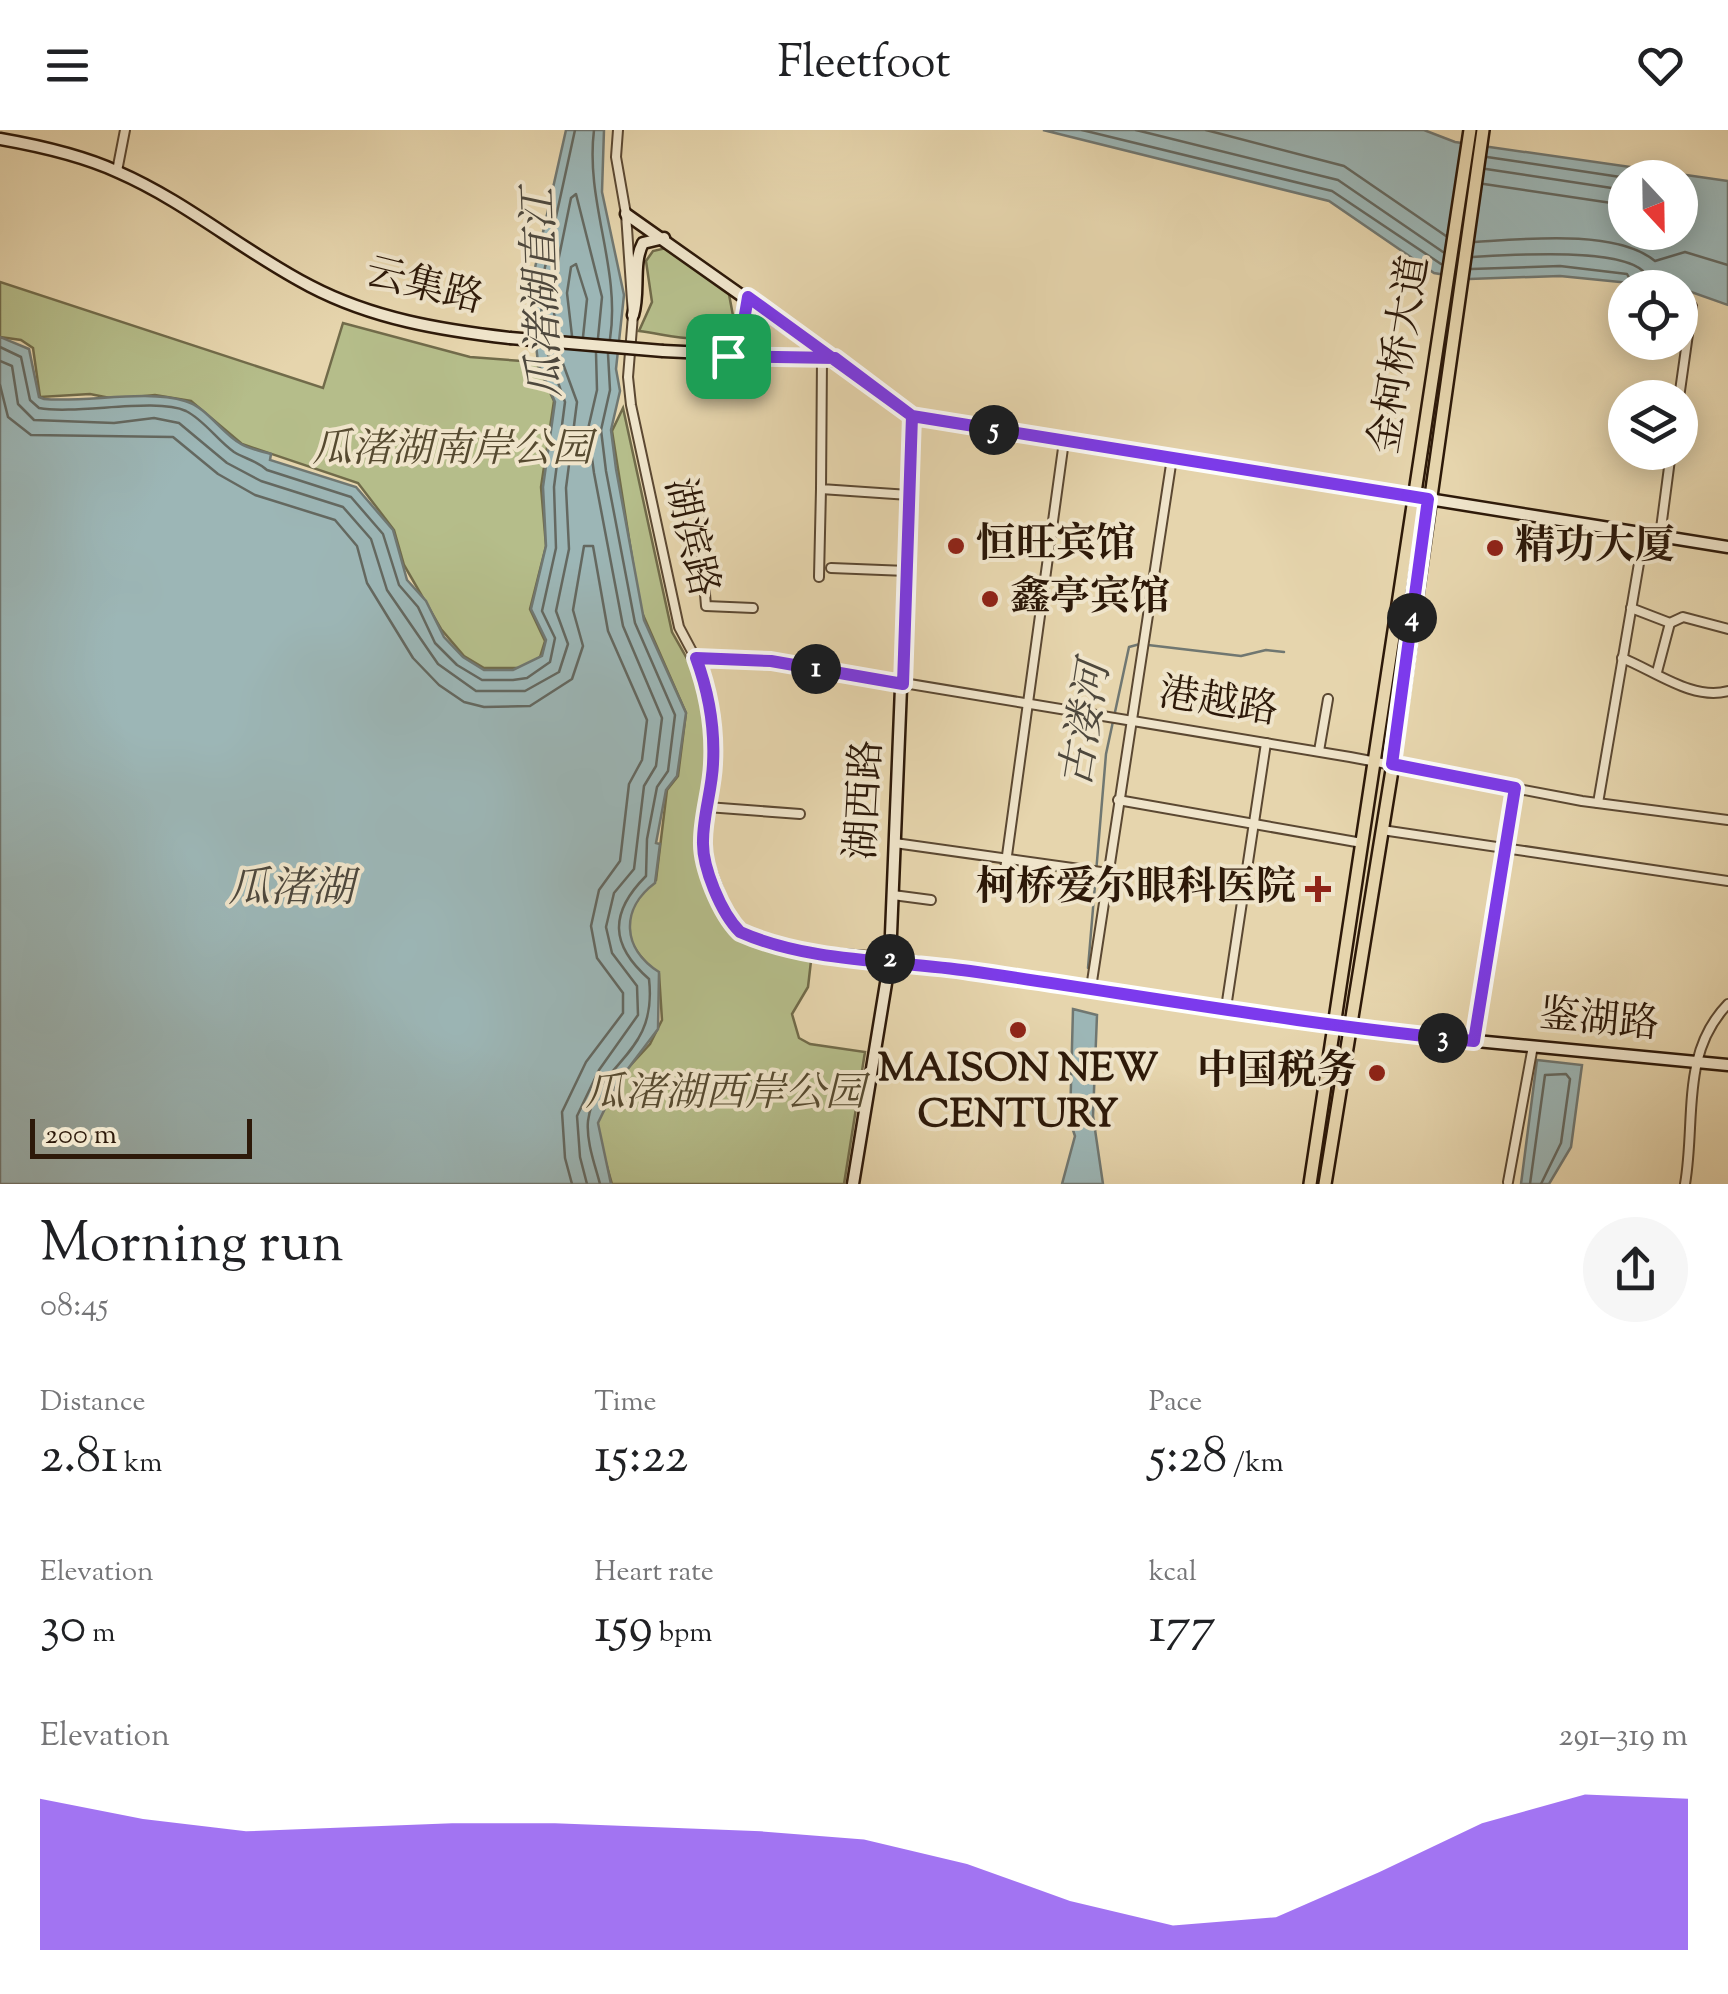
<!DOCTYPE html>
<meta charset="utf-8">
<style>
body{margin:0;font-family:"Sorts Mill Goudy","Noto Serif SC",serif;background:#f6f6f6;color:#202124;height:100vh;display:flex;flex-direction:column;font-size:38px;white-space:nowrap}
*{box-sizing:border-box;margin:0}
p{font-size:32px;color:#757577}
.icon{flex:none;width:55px;height:55px;fill:none;stroke:currentColor;stroke-width:2;stroke-linecap:round;stroke-linejoin:round}
.map{position:relative;height:1054px;overflow:hidden}
.drawer{display:flex;flex-direction:column;background:#fff;flex:1}
.drawer>*{flex:none}
.needle{width:65px;rotate:158deg}
.fabs{position:absolute;left:1608px;top:30px;display:grid;gap:20px}
.fabs a{display:grid;place-items:center;width:90px;height:90px;border-radius:50%;background:#fff;box-shadow:0 5px 25px #0003;font-size:50px}
.scale{position:absolute;left:30px;bottom:25px;width:222px;box-sizing:border-box;padding-left:10px;border:5px solid #2d1909;border-top:0;font-size:28px;line-height:35px;white-space:nowrap;color:#2d1909;-webkit-text-stroke:8px #efe4ca;paint-order:stroke}
.pin{position:absolute;display:grid;place-items:center;width:85px;height:85px;color:#fff;margin:-42px;border-radius:20px;box-shadow:0 5px 15px #0006}
.km{position:absolute;width:50px;height:50px;margin:-25px;border-radius:50%;background:#222;color:#fff;font-size:28px;line-height:50px;text-align:center}
.round{display:grid;place-items:center;flex:none;width:105px;height:105px;border-radius:52px;background:#f6f6f6}
.summary{display:flex;align-items:center;justify-content:space-between;height:170px;padding:0 40px}
h1{font-size:55px;font-weight:600;line-height:75px}
.figures{display:grid;grid-template-columns:repeat(3,1fr);gap:15px;height:170px;padding:10px 40px}
.figures div{display:grid;align-content:center}
.figures b{font-size:50px;font-weight:600}
.figures small{font-size:28px;font-weight:400}
.figures p{font-size:28px}
.chart{height:280px;padding:20px 40px}
.chart p{display:flex;justify-content:space-between}
.chart svg{width:100%;height:180px;margin-top:10px;fill:#7c3aed;opacity:.7}
header{display:flex;justify-content:space-between;align-items:center;height:130px;padding:0 40px;background:#fff;font-size:45px;font-weight:600}
.map>svg:first-child{display:block}
.green{fill:#b5bd8a;stroke:#716b4a;stroke-width:2.5}
.water{fill:#9cb6b6;stroke:#707771;stroke-width:2.5;fill-rule:evenodd}
.lines{fill:none;stroke-linecap:round;stroke-linejoin:round}
.shore{stroke:#646860;stroke-width:2.5}
.stream{stroke:#707771;stroke-width:2.5}
.street-casing{stroke:#5b4832;stroke-width:12}
.secondary-casing{stroke:#2d1909;stroke-width:15}
.primary-casing{stroke:#2d1909;stroke-width:16}
.street{stroke:#efe4ca;stroke-width:8}
.secondary{stroke:#efe4ca;stroke-width:10}
.primary{stroke:#e6d5ad;stroke-width:11}
.secondary-bridge-casing{stroke:#2d1909;stroke-width:15;stroke-linecap:butt}
.secondary-bridge{stroke:#efe4ca;stroke-width:10}
.route-casing{stroke:#fff;stroke-width:20}
.route{stroke:#7c3aed;stroke-width:12}
.poi-dot{fill:#8f2418;stroke:#efe4ca;stroke-width:4}
.labels{text-anchor:middle;dominant-baseline:central;stroke-width:8;stroke-linejoin:round;paint-order:stroke}
.street-label{font-size:40px;fill:#2d1909;stroke:#efe4ca}
.park-label{font-size:40px;font-style:italic;fill:#564a30;stroke:#efe4ca}
.poi-label{font-size:40px;font-weight:bold;fill:#2d1909;stroke:#efe4ca;text-anchor:start}
.water-label{font-size:42px;font-style:italic;fill:#4e483d;stroke:#efe4ca}
</style>
<header><svg class="icon" aria-label="menu" viewBox="0 0 24 24"><path d="M4 6h16M4 12h16M4 18h16"/></svg>Fleetfoot<svg class="icon" aria-label="heart" viewBox="0 0 24 24"><path d="M12 20l-8-8c-3-5 5-10 8-4 3-6 11-1 8 4z"/></svg></header>
<div class="map">
<svg width="1728" height="1054" viewBox="0 0 1728 1054">
<rect width="100%" height="100%" fill="#e6d5ad"/>
<filter id="stains"><feTurbulence type="fractalNoise" baseFrequency=".002" numOctaves="4"/><feColorMatrix values="0 0 0 0 .2 0 0 0 0 .09 0 0 0 0 .02 0 0 0 .5 -.17"/></filter>
<radialGradient id="worn" r=".72"><stop offset=".6" stop-color="#630" stop-opacity="0"/><stop offset="1" stop-color="#630" stop-opacity=".3"/></radialGradient>
<g class="green">
<path d="M666 118 728 159 734 191C709 220 674 205 639 201L652 172 646 131 653 121Z"/>
<path d="M0 152 323 258 343 193 470 227 536 232 554 271 541 357 546 416 530 479 545 511 540 527 522 538H484L464 526 441 499 404 435 394 400 358 353 242 314 191 271 155 265 115 269 90 264 40 267 33 218 21 210 0 207Z"/>
<path d="M623 278 672 502 703 557 709 590V635L699 716 727 799 811 831 808 857 792 884 799 908 810 914 865 922 844 1054H612L594 991 616 951 650 914 662 890 659 844C619 812 618 783 656 750L667 660 678 646 686 583 640 478 612 301Z"/>
</g>
<g class="water">
<path d="M566 0H604L602 62 624 165 616 239 620 261 611 300 616 339 644 490 686 583 677 646 666 660 656 713 660 714 655 753C620 779 622 819 659 842L658 899 618 952 598 993 611 1054H0V207L29 219 39 267 44 269C86 273 145 259 185 271 207 277 221 303 241 314 249 319 261 321 271 324L270 330 356 357 393 400 407 450 426 471 444 507 463 527 484 540H513L542 526 546 510 531 479 546 416 543 357 555 272 538 233 530 160Z"/>
<path d="M1043 0H1424L1455 12 1728 51V175L1680 158 1560 146 1469 149 1434 143 1329 71ZM1625 48H1680V102H1625Z"/>
<path d="M1073 879 1097 885 1093 986 1103 1054H1062L1075 1006 1070 991Z"/>
<path d="M1537 930 1582 935 1571 1017 1549 1054H1521Z"/>
</g>
<g class="lines">
<g class="shore">
<path d="M594 0C585 72 621 138 610 209"/>
<path d="M1082 0 1332 61 1441 134"/>
<path d="M1136 0 1338 50 1443 122"/>
<path d="M1206 0 1344 36 1446 106"/>
<path d="M1487 27 1627 48"/>
<path d="M1486 39 1625 60"/>
<path d="M1484 54 1625 75"/>
<path d="M1475 112C1524 109 1616 99 1655 131L1685 122 1728 135"/>
<path d="M1473 127C1509 125 1617 117 1643 141L1648 158"/>
<path d="M1471 139 1560 136 1627 144 1635 158"/>
<path d="M543 203 540 160 575 0"/>
<path d="M556 204 552 161 571 68 576 64 602 167 598 208"/>
<path d="M572 206 567 163 571 137 576 134 587 169 583 207"/>
<path d="M0 217 21 227 30 270 39 278C76 285 156 267 186 281 204 290 217 310 234 322 245 329 256 330 267 340L351 367 383 404 399 455 418 477 435 513 457 535 482 550H513L527 548 550 532 555 508 542 481 556 418 554 357 565 272 546 219"/>
<path d="M0 231 12 236 18 274 34 290 114 293 154 288 179 293 227 333 261 351 343 377 371 409 387 460 438 534 476 561H525L559 542 568 514 556 481 569 419 566 358 577 272 558 220"/>
<path d="M0 255 8 287 31 305 173 307 218 344 255 365 335 390 357 416 367 453 413 528 439 555 464 572 484 577 530 576 572 549 583 516 573 480 584 416H593L608 501 647 590 642 630 629 654 620 731 599 760 591 796 597 828 623 863V883L586 932 562 982 565 1028 572 1054"/>
<path d="M587 1054 580 1027 577 986 599 940 638 885 637 856 612 823 606 797 614 763 634 739 644 656 656 636 662 588 623 496 594 343 588 299 597 260 596 223"/>
<path d="M600 1054C595 1035 586 1011 588 991 596 931 658 928 649 849 610 815 609 783 646 746L647 709 657 657 668 641 675 585 635 493 606 341 601 300 610 260 608 224"/>
<path d="M1530 1054 1545 945 1566 944 1570 949 1561 1013 1541 1054"/>
</g>
<g class="stream">
<path d="M1148 515 1241 526 1266 520 1284 522"/>
<path d="M1088 838 1106 624 1129 517 1140 514"/>
</g>
<g class="street-casing">
<g id="street">
<path d="M618 0 616 27 626 84 633 185 628 247 631 275 679 497 696 529 711 579 713 635 702 716 731 794 753 808"/>
<path d="M117 41 125 0"/>
<path d="M822 228 821 359 909 365"/>
<path d="M1679 268 1692 176"/>
<path d="M699 391 706 476 753 478"/>
<path d="M1660 406 1671 322"/>
<path d="M831 438 907 441"/>
<path d="M819 447 821 359"/>
<path d="M1631 478 1670 493 1683 487 1728 499"/>
<path d="M1622 528C1655 541 1693 571 1728 561"/>
<path d="M696 529 771 531 1350 627 1582 671 1728 690"/>
<path d="M1657 542 1670 493"/>
<path d="M1319 621 1328 569"/>
<path d="M1118 670 1362 713"/>
<path d="M1598 673 1644 404"/>
<path d="M707 677 800 684"/>
<path d="M1382 700 1728 751"/>
<path d="M895 713 1108 743"/>
<path d="M1005 740 1064 311"/>
<path d="M893 765 931 770"/>
<path d="M1091 858 1172 328"/>
<path d="M1226 878 1266 613"/>
<path d="M1474 911 1515 658"/>
<path d="M1508 1052 1533 916"/>
<path d="M1685 1054C1696 991 1680 923 1728 874"/>
</g>
</g>
<g class="secondary-casing">
<g id="secondary">
<path d="M0 9C40 16 81 25 118 42 187 72 244 122 310 156 373 189 441 200 510 208"/>
<path d="M626 84 912 286 1728 417"/>
<path d="M633 185C640 163 632 133 643 113L664 108"/>
<path d="M663 221 834 229"/>
<path d="M728 226 743 202 749 167"/>
<path d="M753 808 807 823 890 829 1351 899 1728 935"/>
<path d="M853 1054 890 829 912 286"/>
</g>
</g>
<g class="primary-casing">
<g id="primary">
<path d="M1310 1054 1470 0"/>
<path d="M1325 1054 1393 634 1483 0"/>
</g>
</g>
<use href="#street" class="street"/>
<use href="#secondary" class="secondary"/>
<use href="#primary" class="primary"/>
<g class="secondary-bridge-casing">
<path id="secondary-bridge" d="M510 208 663 221"/>
</g>
<use href="#secondary-bridge" class="secondary-bridge"/>
</g>
<g class="lines">
<g class="route-casing">
<path id="route" d="M728 226 835 228 912 286 903 554 771 531 696 528C709 563 715 597 713 634 712 660 703 685 703 711 702 737 721 783 740 802 810 833 895 830 970 841 1138 865 1305 895 1474 911L1515 658 1392 634 1428 369 912 286 748 167 742 202 728 226"/>
</g>
<use href="#route" class="route"/>
</g>
<g class="poi-dot">
<circle cx="956" cy="416" r="10"/>
<circle cx="1495" cy="418" r="10"/>
<circle cx="990" cy="469" r="10"/>
<path d="M1313 744h10v10h10v10h-10v10h-10v-10h-10v-10h10z"/>
<circle cx="1018" cy="900" r="10"/>
<circle cx="1377" cy="943" r="10"/>
</g>
<g class="labels">
<g class="street-label">
<text transform="translate(424 158) rotate(14)">云集路</text>
<text transform="translate(1402 225) rotate(-81)">金柯桥大道</text>
<text transform="translate(689 408) rotate(77)">湖滨路</text>
<text transform="translate(1218 574) rotate(9)">港越路</text>
<text transform="translate(867 670) rotate(-87)">湖西路</text>
<text transform="translate(1599 892) rotate(5)">鉴湖路</text>
</g>
<g class="park-label">
<text x="452" y="321">瓜渚湖南岸公园</text>
<text x="725" y="965">瓜渚湖西岸公园</text>
</g>
<g class="poi-label">
<text x="976" y="416">恒旺宾馆</text>
<text x="1515" y="418">精功大厦</text>
<text x="1010" y="469">鑫亭宾馆</text>
<text x="1296" y="759" text-anchor="end">柯桥爱尔眼科医院</text>
<text x="1018" y="940" text-anchor="middle">MAISON NEW<tspan x="1018" dy="46">CENTURY</tspan></text>
<text x="1357" y="943" text-anchor="end">中国税务</text>
</g>
<g class="water-label">
<text transform="translate(545 163) rotate(-92)">瓜渚湖直江</text>
<text transform="translate(1088 595) rotate(-81)">古溇河</text>
<text x="291" y="761">瓜渚湖</text>
</g>
</g>
<rect width="100%" height="100%" filter="url(#stains)"/>
<rect width="100%" height="100%" fill="url(#worn)"/>
</svg>
<div class="fabs">
<a><svg class="needle" viewBox="-14 -14 28 28"><path d="M0-13l5 13h-10z" fill="#e53935"/><path d="M0 13l5-13h-10z" fill="#757577"/></svg></a>
<a><svg class="icon" aria-label="locate" viewBox="0 0 24 24"><circle cx="12" cy="12" r="6"/><path d="M12 2v4M12 18v4M2 12h4M18 12h4"/></svg></a>
<a><svg class="icon" aria-label="layers" viewBox="0 0 24 24"><path d="M12 4l9 5-9 5-9-5zM3 14l9 5 9-5"/></svg></a>
</div>
<div class="scale">200 m</div>
<div class="pin" style="left:728px;top:226px;background:#1e9e55"><svg class="icon" aria-label="arrive" viewBox="0 0 24 24"><path d="M6 21V4h12l-3 4 3 4H6"/></svg></div>
<b class="km" style="left:816px;top:539px">1</b>
<b class="km" style="left:890px;top:829px">2</b>
<b class="km" style="left:1443px;top:908px">3</b>
<b class="km" style="left:1412px;top:488px">4</b>
<b class="km" style="left:994px;top:300px">5</b>
</div>
<section class="drawer">
<div class="summary"><div><h1>Morning run</h1><p>08:45</p></div><a class="round"><svg class="icon" aria-label="share" viewBox="0 0 24 24"><path d="M12 15V3M7 8l5-5 5 5M5 13v7h14v-7"/></svg></a></div>
<div class="figures">
<div><p>Distance</p><b>2.81<small> km</small></b></div>
<div><p>Time</p><b>15:22</b></div>
<div><p>Pace</p><b>5:28<small> /km</small></b></div>
</div>
<div class="figures">
<div><p>Elevation</p><b>30<small> m</small></b></div>
<div><p>Heart rate</p><b>159<small> bpm</small></b></div>
<div><p>kcal</p><b>177</b></div>
</div>
<div class="chart"><p><span>Elevation</span>291–319 m</p>
<svg viewBox="0 0 160 44" preserveAspectRatio="none"><path d="M0 44V7L10 12L20 15L30 14L40 13L50 13L60 14L70 15L80 17L90 23L100 32L110 38L120 36L130 25L140 13L150 6L160 7V44z"/></svg>
</div>
</section>
